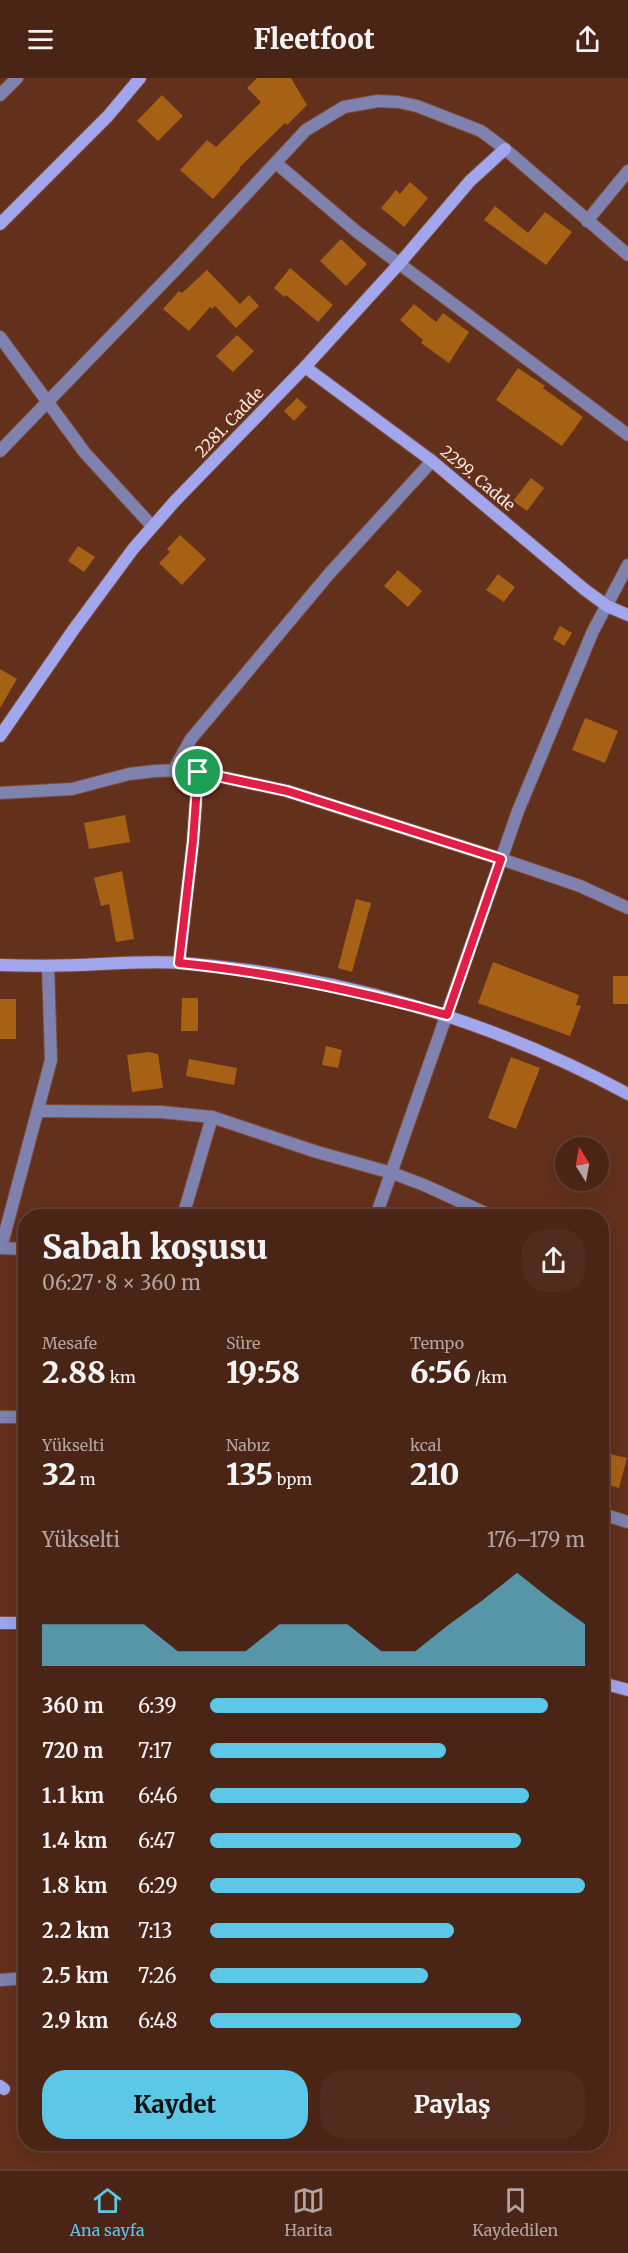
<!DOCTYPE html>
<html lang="tr">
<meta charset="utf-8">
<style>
body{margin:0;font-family:Merriweather,serif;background:#512c1e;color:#f1f3f6;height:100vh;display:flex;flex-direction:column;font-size:22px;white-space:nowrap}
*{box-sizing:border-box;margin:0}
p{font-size:20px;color:#b2a4a0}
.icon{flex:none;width:33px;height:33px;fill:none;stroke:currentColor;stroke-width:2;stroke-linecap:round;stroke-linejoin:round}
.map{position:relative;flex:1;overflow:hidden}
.sheet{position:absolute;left:18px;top:1131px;width:591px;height:942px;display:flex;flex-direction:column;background:#4a2415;border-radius:24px;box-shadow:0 6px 24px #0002,0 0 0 2px #614134}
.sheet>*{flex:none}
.needle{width:39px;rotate:349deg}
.tools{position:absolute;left:555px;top:1059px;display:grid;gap:12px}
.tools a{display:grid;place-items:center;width:54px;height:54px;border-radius:50%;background:#4a2415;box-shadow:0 6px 24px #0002,0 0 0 2px #614134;font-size:30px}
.pin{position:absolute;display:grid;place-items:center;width:51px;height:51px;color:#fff;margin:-26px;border:3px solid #fff;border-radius:50%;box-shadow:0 2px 6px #0007}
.round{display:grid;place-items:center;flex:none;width:63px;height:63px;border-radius:24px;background:#512c1e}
.summary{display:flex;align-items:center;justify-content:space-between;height:102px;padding:0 24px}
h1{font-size:33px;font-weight:800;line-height:45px}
.figures{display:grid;grid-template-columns:repeat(3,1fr);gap:9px;height:102px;padding:6px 24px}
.figures div{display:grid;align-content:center}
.figures b{font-size:30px;font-weight:800}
.figures small{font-size:16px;font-weight:400}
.figures p{font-size:16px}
.chart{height:168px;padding:12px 24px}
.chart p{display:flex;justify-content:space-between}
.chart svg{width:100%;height:108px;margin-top:6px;fill:#5dc7e8;opacity:.7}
.button{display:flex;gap:12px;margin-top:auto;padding:12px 24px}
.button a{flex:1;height:69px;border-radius:24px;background:#5dc7e8;color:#111;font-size:24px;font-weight:800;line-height:69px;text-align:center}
.button a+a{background:#512c1e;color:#f1f3f6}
ul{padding:0 24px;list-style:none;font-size:20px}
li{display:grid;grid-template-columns:96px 72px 1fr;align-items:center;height:45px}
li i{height:15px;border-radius:8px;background:#5dc7e8}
header{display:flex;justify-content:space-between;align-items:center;height:78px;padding:0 24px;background:#4a2415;font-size:27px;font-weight:800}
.tab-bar{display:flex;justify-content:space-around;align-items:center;height:84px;border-top:2px solid #614134;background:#4a2415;font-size:16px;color:#b2a4a0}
.tab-bar a{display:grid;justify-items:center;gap:3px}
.tab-bar .on{color:#5dc7e8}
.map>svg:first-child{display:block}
.building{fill:#a66115}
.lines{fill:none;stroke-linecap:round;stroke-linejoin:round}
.street-casing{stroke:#7b4d3c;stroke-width:14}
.secondary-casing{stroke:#7b4d3c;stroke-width:14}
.street{stroke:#7f82af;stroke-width:12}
.secondary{stroke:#a2a6ed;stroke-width:12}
.route-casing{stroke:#fff;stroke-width:12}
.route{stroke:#e11d48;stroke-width:8}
.labels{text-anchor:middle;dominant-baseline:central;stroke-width:5;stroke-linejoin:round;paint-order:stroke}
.street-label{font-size:16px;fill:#fce8e1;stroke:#63301c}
</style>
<header><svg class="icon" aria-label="menu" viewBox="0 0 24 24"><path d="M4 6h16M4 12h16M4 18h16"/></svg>Fleetfoot<svg class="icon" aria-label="share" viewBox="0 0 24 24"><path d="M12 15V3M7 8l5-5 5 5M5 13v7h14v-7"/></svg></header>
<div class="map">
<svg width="628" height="2091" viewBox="0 0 628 2091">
<rect width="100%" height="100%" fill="#63301c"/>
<g class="building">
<path d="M257 0H291L307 27 287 47 285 45 239 90 240 91 213 121 180 92 207 62 216 69 261 24 247 10Z"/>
<path d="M162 17 183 38 158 63 137 43Z"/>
<path d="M410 104 428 120 404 149 381 130 396 112 400 116Z"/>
<path d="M495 128 528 155 545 134 572 154 546 187 484 142Z"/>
<path d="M341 161 367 186 346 208 320 183Z"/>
<path d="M290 190 333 227 318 244 286 217 284 219 274 210Z"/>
<path d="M207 192 240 226 249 217 259 228 236 250 215 228 212 231 210 229 189 253 163 231 179 213 182 215Z"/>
<path d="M414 226 436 244 443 235 469 254 449 285 421 265 423 262 400 242Z"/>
<path d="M237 257 254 273 233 294 216 278Z"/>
<path d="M518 290 545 308 543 310 583 339 562 368 496 322Z"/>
<path d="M297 320 307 329 294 343 284 333Z"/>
<path d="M531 400 544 410 527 433 513 423Z"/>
<path d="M180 457 206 481 182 507 159 485 170 474 167 471Z"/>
<path d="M78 468 95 479 84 494 68 483Z"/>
<path d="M398 492 422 513 408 529 384 508Z"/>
<path d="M498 496 515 509 504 524 486 512Z"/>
<path d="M560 548 572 555 564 568 553 561Z"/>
<path d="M0 591 17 601 0 630Z"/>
<path d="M585 640 618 653 605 685 572 672Z"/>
<path d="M125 737 130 764 89 771 84 745Z"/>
<path d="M122 793 134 861 116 864 109 826 101 828 94 800Z"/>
<path d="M356 821 371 825 352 894 338 890Z"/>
<path d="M493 884 579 917 576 927 581 928 570 958 478 925Z"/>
<rect x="613" y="898" width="15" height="28"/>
<path d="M182 920H198V953H181Z"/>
<rect x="0" y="921" width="16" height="40"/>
<path d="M326 968 342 972 338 990 322 987Z"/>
<path d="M148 974 158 976 163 1010 132 1014 127 977Z"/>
<path d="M511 979 540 990 516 1051 488 1040Z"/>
<path d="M189 981 237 990 234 1007 186 998Z"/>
<path d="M602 1374 627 1380 619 1410 602 1405Z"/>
</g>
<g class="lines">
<g class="street-casing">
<g id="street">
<path d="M0 17 17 0"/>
<path d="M276 85 357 154 628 357"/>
<path d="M587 143 628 93"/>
<path d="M0 259 85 375 152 448"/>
<path d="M0 373 183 184 306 52 344 29 378 23 398 24 417 28 481 53 505 71 628 177"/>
<path d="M173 693 191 661 329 496 432 383"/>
<path d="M0 715 72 711 129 696 155 693 186 692 213 697 287 713 501 781 580 808 628 830"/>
<path d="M179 885 193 763 198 694"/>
<path d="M38 1033 161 1034 212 1039 317 1074 392 1095 424 1107 492 1138"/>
<path d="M183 1138 212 1039"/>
<path d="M376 1138 518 733 593 553 628 487"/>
<path d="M0 1170 26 1171"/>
<path d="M1 1170 51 982 48 888"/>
<path d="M0 1339H26"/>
<path d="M602 1436 628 1444"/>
<path d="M0 1902 26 1900"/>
</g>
</g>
<g class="secondary-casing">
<g id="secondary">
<path d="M0 146 108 38 140 0"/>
<path d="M305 289 432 383 584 511 607 528 628 537"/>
<path d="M0 658 74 551 133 471 175 423 305 289 399 186 470 103 505 71"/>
<path d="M0 887C33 888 67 888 100 886 127 885 155 883 182 885 338 897 491 942 628 1016"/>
<path d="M0 1545H26"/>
<path d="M602 1605 628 1612"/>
<path d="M0 2008 4 2011"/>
</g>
</g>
<use href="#street" class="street"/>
<use href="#secondary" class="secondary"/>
</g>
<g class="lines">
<g class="route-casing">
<path id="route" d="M198 694 287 713 501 781 447 937C359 913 271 894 179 885L193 763Z"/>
</g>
<use href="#route" class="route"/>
</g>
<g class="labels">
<g class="street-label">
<text transform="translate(229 344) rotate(-46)">2281. Cadde</text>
<text transform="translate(478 400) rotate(40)">2299. Cadde</text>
</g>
</g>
</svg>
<div class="tools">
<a><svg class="needle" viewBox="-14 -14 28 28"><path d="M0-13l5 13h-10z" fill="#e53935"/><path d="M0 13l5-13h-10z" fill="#b2a4a0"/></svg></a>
</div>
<div class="pin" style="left:198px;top:694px;background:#1e9e55"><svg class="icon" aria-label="arrive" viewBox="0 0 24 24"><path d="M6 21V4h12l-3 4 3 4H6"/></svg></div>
<section class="sheet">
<div class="summary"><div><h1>Sabah koşusu</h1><p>06:27 · 8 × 360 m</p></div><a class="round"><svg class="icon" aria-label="share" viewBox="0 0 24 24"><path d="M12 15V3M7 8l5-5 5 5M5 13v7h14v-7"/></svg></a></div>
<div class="figures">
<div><p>Mesafe</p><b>2.88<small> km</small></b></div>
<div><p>Süre</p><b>19:58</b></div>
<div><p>Tempo</p><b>6:56<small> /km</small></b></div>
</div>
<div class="figures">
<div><p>Yükselti</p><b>32<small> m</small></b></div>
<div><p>Nabız</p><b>135<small> bpm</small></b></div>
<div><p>kcal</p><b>210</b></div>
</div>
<div class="chart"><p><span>Yükselti</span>176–179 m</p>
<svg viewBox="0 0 160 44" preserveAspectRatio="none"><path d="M0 44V27L10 27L20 27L30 27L40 38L50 38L60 38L70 27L80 27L90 27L100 38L110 38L120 27L130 17L140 6L150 17L160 27V44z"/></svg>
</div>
<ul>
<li><b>360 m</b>6:39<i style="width:90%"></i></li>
<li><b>720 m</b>7:17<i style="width:63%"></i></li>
<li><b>1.1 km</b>6:46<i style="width:85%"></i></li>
<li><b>1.4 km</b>6:47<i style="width:83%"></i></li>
<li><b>1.8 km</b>6:29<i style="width:100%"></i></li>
<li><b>2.2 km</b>7:13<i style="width:65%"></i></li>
<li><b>2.5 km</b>7:26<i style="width:58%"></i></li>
<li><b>2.9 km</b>6:48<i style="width:83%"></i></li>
</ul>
<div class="button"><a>Kaydet</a><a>Paylaş</a></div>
</section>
</div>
<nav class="tab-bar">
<a class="on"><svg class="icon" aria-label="home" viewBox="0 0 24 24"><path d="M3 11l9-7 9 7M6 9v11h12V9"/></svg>Ana sayfa</a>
<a><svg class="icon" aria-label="map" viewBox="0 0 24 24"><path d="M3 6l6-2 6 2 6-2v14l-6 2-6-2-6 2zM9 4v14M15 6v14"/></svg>Harita</a>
<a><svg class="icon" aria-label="saved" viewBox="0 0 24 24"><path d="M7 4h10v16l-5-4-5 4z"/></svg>Kaydedilen</a>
</nav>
